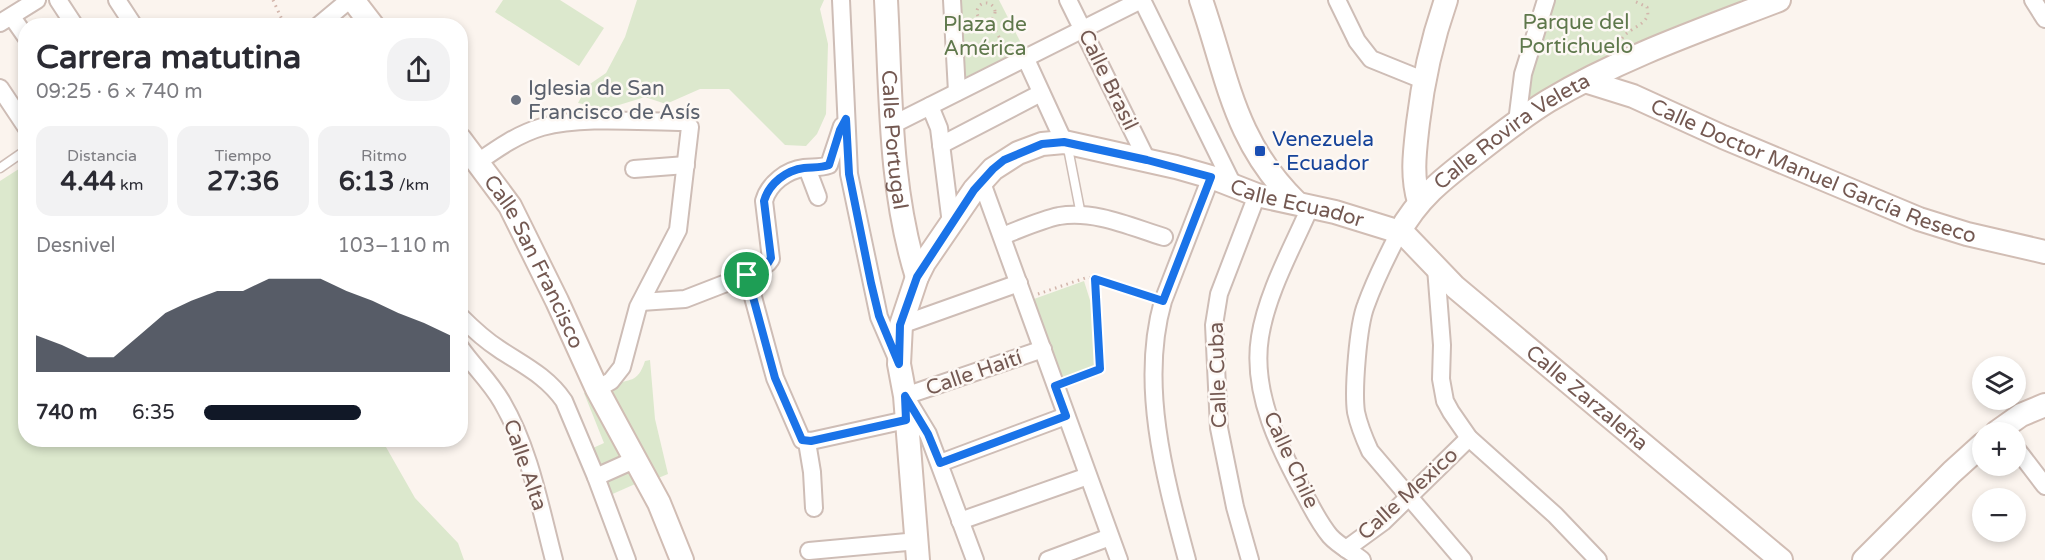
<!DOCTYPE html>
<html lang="es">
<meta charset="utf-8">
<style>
body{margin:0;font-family:"Varela Round",sans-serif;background:#f2f2f3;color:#2b2b33;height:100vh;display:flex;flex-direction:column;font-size:22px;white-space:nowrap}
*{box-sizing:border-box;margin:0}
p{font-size:20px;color:#7c7c81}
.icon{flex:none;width:33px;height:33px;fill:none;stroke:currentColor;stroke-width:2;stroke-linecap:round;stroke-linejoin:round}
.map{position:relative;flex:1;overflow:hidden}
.details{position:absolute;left:18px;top:18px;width:450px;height:429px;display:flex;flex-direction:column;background:#fff;border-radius:24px;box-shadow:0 3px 9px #0003}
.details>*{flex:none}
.controls{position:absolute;left:1972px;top:356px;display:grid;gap:12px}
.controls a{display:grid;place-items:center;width:54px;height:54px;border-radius:50%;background:#fff;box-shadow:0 3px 9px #0003;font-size:30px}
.pin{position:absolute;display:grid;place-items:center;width:51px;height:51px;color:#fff;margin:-26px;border:3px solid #fff;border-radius:50%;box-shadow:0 2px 6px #0007}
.round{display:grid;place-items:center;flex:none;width:63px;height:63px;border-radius:24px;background:#f2f2f3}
.headline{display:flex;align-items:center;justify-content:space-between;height:102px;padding:0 18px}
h1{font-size:33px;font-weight:700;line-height:45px}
.stats{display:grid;grid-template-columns:repeat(3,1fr);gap:9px;height:102px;padding:6px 18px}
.stats div{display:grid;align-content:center;border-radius:15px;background:#f2f2f3;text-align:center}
.stats b{font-size:26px;font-weight:700}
.stats small{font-size:16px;font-weight:400}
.stats p{font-size:16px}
.chart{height:168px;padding:12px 18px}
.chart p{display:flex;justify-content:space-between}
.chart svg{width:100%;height:108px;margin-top:6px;fill:#111827;opacity:.7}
ul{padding:0 18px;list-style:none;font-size:20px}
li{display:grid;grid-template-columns:96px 72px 1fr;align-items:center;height:45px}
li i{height:15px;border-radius:8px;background:#111827}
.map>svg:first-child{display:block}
.green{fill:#dce8cd}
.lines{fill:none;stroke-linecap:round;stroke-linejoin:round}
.lane-casing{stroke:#cebdb6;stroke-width:11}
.street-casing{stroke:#cebdb6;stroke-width:20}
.secondary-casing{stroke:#d1bdb4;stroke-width:26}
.path{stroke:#d2b5ab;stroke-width:3;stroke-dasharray:1.5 4.5;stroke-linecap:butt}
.lane{stroke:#fff;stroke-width:8}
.street{stroke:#fff;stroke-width:16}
.secondary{stroke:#fff;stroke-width:22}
.route-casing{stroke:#fff;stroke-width:12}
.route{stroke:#1a73e8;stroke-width:8}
.worship-dot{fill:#6b7280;stroke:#fdf8f4;stroke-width:2}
.transit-dot{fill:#1a4fb4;stroke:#fdf8f4;stroke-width:2}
.labels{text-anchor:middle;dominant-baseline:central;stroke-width:5;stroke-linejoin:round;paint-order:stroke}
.park-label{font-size:21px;fill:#5f784c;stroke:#fdf8f4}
.street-label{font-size:21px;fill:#745952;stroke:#fdf8f4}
.worship-label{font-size:21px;fill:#5b616d;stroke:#fdf8f4;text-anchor:start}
.transit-label{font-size:21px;fill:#164399;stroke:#fdf8f4;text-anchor:start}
</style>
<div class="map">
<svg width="2045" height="560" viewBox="0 0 2045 560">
<rect width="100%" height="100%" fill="#fbf4ee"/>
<g class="green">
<path d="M503 0H560L604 28 579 66 495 12Z"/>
<path d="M637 0H824L820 9 828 44 826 114 817 134 806 146 785 145 729 89H700L666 104 645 97 606 109 578 103 587 86 606 73 625 37Z"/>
<path d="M955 0H999L1024 49 960 80Z"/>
<path d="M1552 0H1744L1745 3 1590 65 1532 98 1526 95 1528 77Z"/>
<path d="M25 165 26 440H382L415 498 458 543 464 560H0V181Z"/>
<path d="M1084 281 1094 313 1097 366 1061 380 1034 299Z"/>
<path d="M650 360 655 419 668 474 651 481 607 400 612 386C630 377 637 385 645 361Z"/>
<path d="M592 390 623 448 622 460 599 468 591 453 593 448 604 443 584 393Z"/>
<path d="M624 468 642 481 608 496 602 481Z"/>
</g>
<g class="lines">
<g class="lane-casing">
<g id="lane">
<path d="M1067 143 1081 215"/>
<path d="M0 168 26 150"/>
</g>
</g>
<g class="street-casing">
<g id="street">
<path d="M58 0 75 26"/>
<path d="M117 0 134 26"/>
<path d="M841 0 849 174 879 317 898 361"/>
<path d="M952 0 957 92"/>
<path d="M1068 0 1147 160"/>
<path d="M1142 0 1233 185"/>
<path d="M1337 0 1357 41 1371 59 1423 80"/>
<path d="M2033 0 2045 19"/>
<path d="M12 17 26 37"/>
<path d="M0 23 37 0"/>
<path d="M318 26 349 0"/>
<path d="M1025 57 1064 142"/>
<path d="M0 88 26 127"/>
<path d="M930 106 939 128 951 224"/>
<path d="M1517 122 1523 74 1546 0"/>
<path d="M892 125 1141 0"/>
<path d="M941 145 1041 93"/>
<path d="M478 162C498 148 518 134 542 127 583 116 642 122 685 122L690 127 678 230 638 307 622 367 611 381 597 389"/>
<path d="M807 168 818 197"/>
<path d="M634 169 686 165"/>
<path d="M981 180 1119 560"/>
<path d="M1311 205C1293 247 1267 292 1260 337 1251 393 1280 450 1306 497 1313 510 1320 524 1330 536 1339 546 1352 552 1362 560"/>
<path d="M1399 233C1387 256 1375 280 1366 305 1358 325 1353 390 1356 412 1359 426 1364 438 1370 451L1463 560"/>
<path d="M1002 236C1021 229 1040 220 1059 216 1095 210 1131 227 1164 237"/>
<path d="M1436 268 1442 345 1441 379 1445 401 1451 412 1469 438 1555 515 1598 560"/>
<path d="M747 275 768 263 771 259 764 201C769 183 787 170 804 168 813 167 821 168 829 165L842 126"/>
<path d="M641 302 685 299 747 275 775 378 802 440 811 441 906 420"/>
<path d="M460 316C472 328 485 340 499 349 523 365 547 376 564 401L596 477 627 560"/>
<path d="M901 325 1019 283"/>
<path d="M460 347C474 367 490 381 502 402 530 450 540 507 554 560"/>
<path d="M807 442 812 472 814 508"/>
<path d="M2016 448 2045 486"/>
<path d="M940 463 1066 416"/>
<path d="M596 477 634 460"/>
<path d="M960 521 1088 476"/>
<path d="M1346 549 1383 522 1469 438"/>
<path d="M809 551 918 541"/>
<path d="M975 560 928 434 905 396 1043 349"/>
<path d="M1048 560 1110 537"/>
<path d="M1187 560C1165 478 1139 385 1163 301L1211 177"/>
<path d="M1250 560 1235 507 1219 428 1214 325 1219 294 1257 195"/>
</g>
</g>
<g class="secondary-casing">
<g id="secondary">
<path d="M353 0 373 26"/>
<path id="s1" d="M886 0C891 93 889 188 917 277"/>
<path d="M1201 0C1228 78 1234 142 1297 203"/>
<path id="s2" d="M1585 81 1633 96 1723 137 1919 219 1967 234 2045 252"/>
<path id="s3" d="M460 139 510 206 557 301 597 389 659 503 682 560"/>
<path d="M1419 202C1411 175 1415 150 1418 123 1423 80 1432 40 1446 0"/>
<path id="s4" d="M1399 233C1418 198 1443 179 1474 155 1498 136 1522 117 1548 101 1620 58 1701 30 1779 0"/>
<path d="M1997 432 2021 415 2045 405"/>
<path id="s5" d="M918 560 905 396 899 364 901 325 917 277 924 263 974 190 993 169 1018 153 1042 144 1064 142 1176 167 1211 177 1257 195 1335 212 1390 229 1407 237 1455 287 1781 560"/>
<path d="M1864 560 1952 472 1983 444"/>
</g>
</g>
<g class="path">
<path d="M273 0 285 26"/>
<circle cx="986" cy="12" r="9"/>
<path d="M990 20 1006 50"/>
<path d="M1620 44C1622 30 1643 28 1648 15L1647 7 1632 0"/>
<path d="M1038 294 1088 277 1148 296"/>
<path d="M1071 380 1100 369 1095 279"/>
</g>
<use href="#lane" class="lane"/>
<use href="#street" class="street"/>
<use href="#secondary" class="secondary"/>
</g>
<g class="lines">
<g class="route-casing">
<path id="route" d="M846 119 849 174 871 283 879 316 899 364 900 325 917 277 974 190 993 169 1004 160 1042 144 1064 142 1147 160 1211 177 1163 301 1095 279 1100 369 1055 386 1066 416 940 463 928 434 905 396 906 420 811 441 802 440 775 378 747 275 768 263 771 258 764 201C769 183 787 170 804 168 813 167 821 168 829 165L840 130Z"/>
</g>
<use href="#route" class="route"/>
</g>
<circle class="worship-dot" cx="516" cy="100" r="6"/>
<rect class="transit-dot" x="1254" y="145" width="12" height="12" rx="3"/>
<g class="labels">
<g class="park-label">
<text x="1576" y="22">Parque del<tspan x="1576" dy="24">Portichuelo</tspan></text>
<text x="985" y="24">Plaza de<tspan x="985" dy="24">América</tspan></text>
</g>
<g class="street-label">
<text transform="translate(1108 80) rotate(64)">Calle Brasil</text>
<text stroke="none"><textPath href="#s4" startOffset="154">Calle Rovira Veleta</textPath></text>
<text stroke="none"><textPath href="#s1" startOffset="140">Calle Portugal</textPath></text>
<text stroke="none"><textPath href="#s2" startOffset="246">Calle Doctor Manuel García Reseco</textPath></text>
<text stroke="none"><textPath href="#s5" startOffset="738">Calle Ecuador</textPath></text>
<text stroke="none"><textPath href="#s3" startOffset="144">Calle San Francisco</textPath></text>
<text transform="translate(974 373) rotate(-19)">Calle Haití</text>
<text transform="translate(1218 375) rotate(-92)">Calle Cuba</text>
<text stroke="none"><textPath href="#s5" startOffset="1095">Calle Zarzaleña</textPath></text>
<text transform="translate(1291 460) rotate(65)">Calle Chile</text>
<text transform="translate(525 465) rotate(71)">Calle Alta</text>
<text transform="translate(1408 494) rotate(-42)">Calle Mexico</text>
</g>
<g class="worship-label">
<text x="528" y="88">Iglesia de San<tspan x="528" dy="24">Francisco de Asís</tspan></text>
</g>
<g class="transit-label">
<text x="1272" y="139">Venezuela<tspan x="1272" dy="24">- Ecuador</tspan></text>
</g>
</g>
</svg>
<div class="controls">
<a><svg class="icon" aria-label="layers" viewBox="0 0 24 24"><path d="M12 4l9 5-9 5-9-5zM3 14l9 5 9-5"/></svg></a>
<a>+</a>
<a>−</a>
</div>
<div class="pin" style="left:747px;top:275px;background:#1e9e55"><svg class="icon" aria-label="arrive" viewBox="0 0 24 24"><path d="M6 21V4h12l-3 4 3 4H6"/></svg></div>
<section class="details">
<div class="headline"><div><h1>Carrera matutina</h1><p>09:25 · 6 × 740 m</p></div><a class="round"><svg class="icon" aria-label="share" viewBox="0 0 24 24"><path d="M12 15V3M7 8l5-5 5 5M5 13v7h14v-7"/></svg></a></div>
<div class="stats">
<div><p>Distancia</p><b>4.44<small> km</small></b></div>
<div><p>Tiempo</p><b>27:36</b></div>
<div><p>Ritmo</p><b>6:13<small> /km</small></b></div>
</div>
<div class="chart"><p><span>Desnivel</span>103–110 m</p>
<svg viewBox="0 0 160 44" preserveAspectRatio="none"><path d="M0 44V29L10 33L20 38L30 38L40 29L50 20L60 15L70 11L80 11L90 6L100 6L110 6L120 11L130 15L140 20L150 24L160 29V44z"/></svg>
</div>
<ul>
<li><b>740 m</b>6:35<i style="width:64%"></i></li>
</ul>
</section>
</div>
